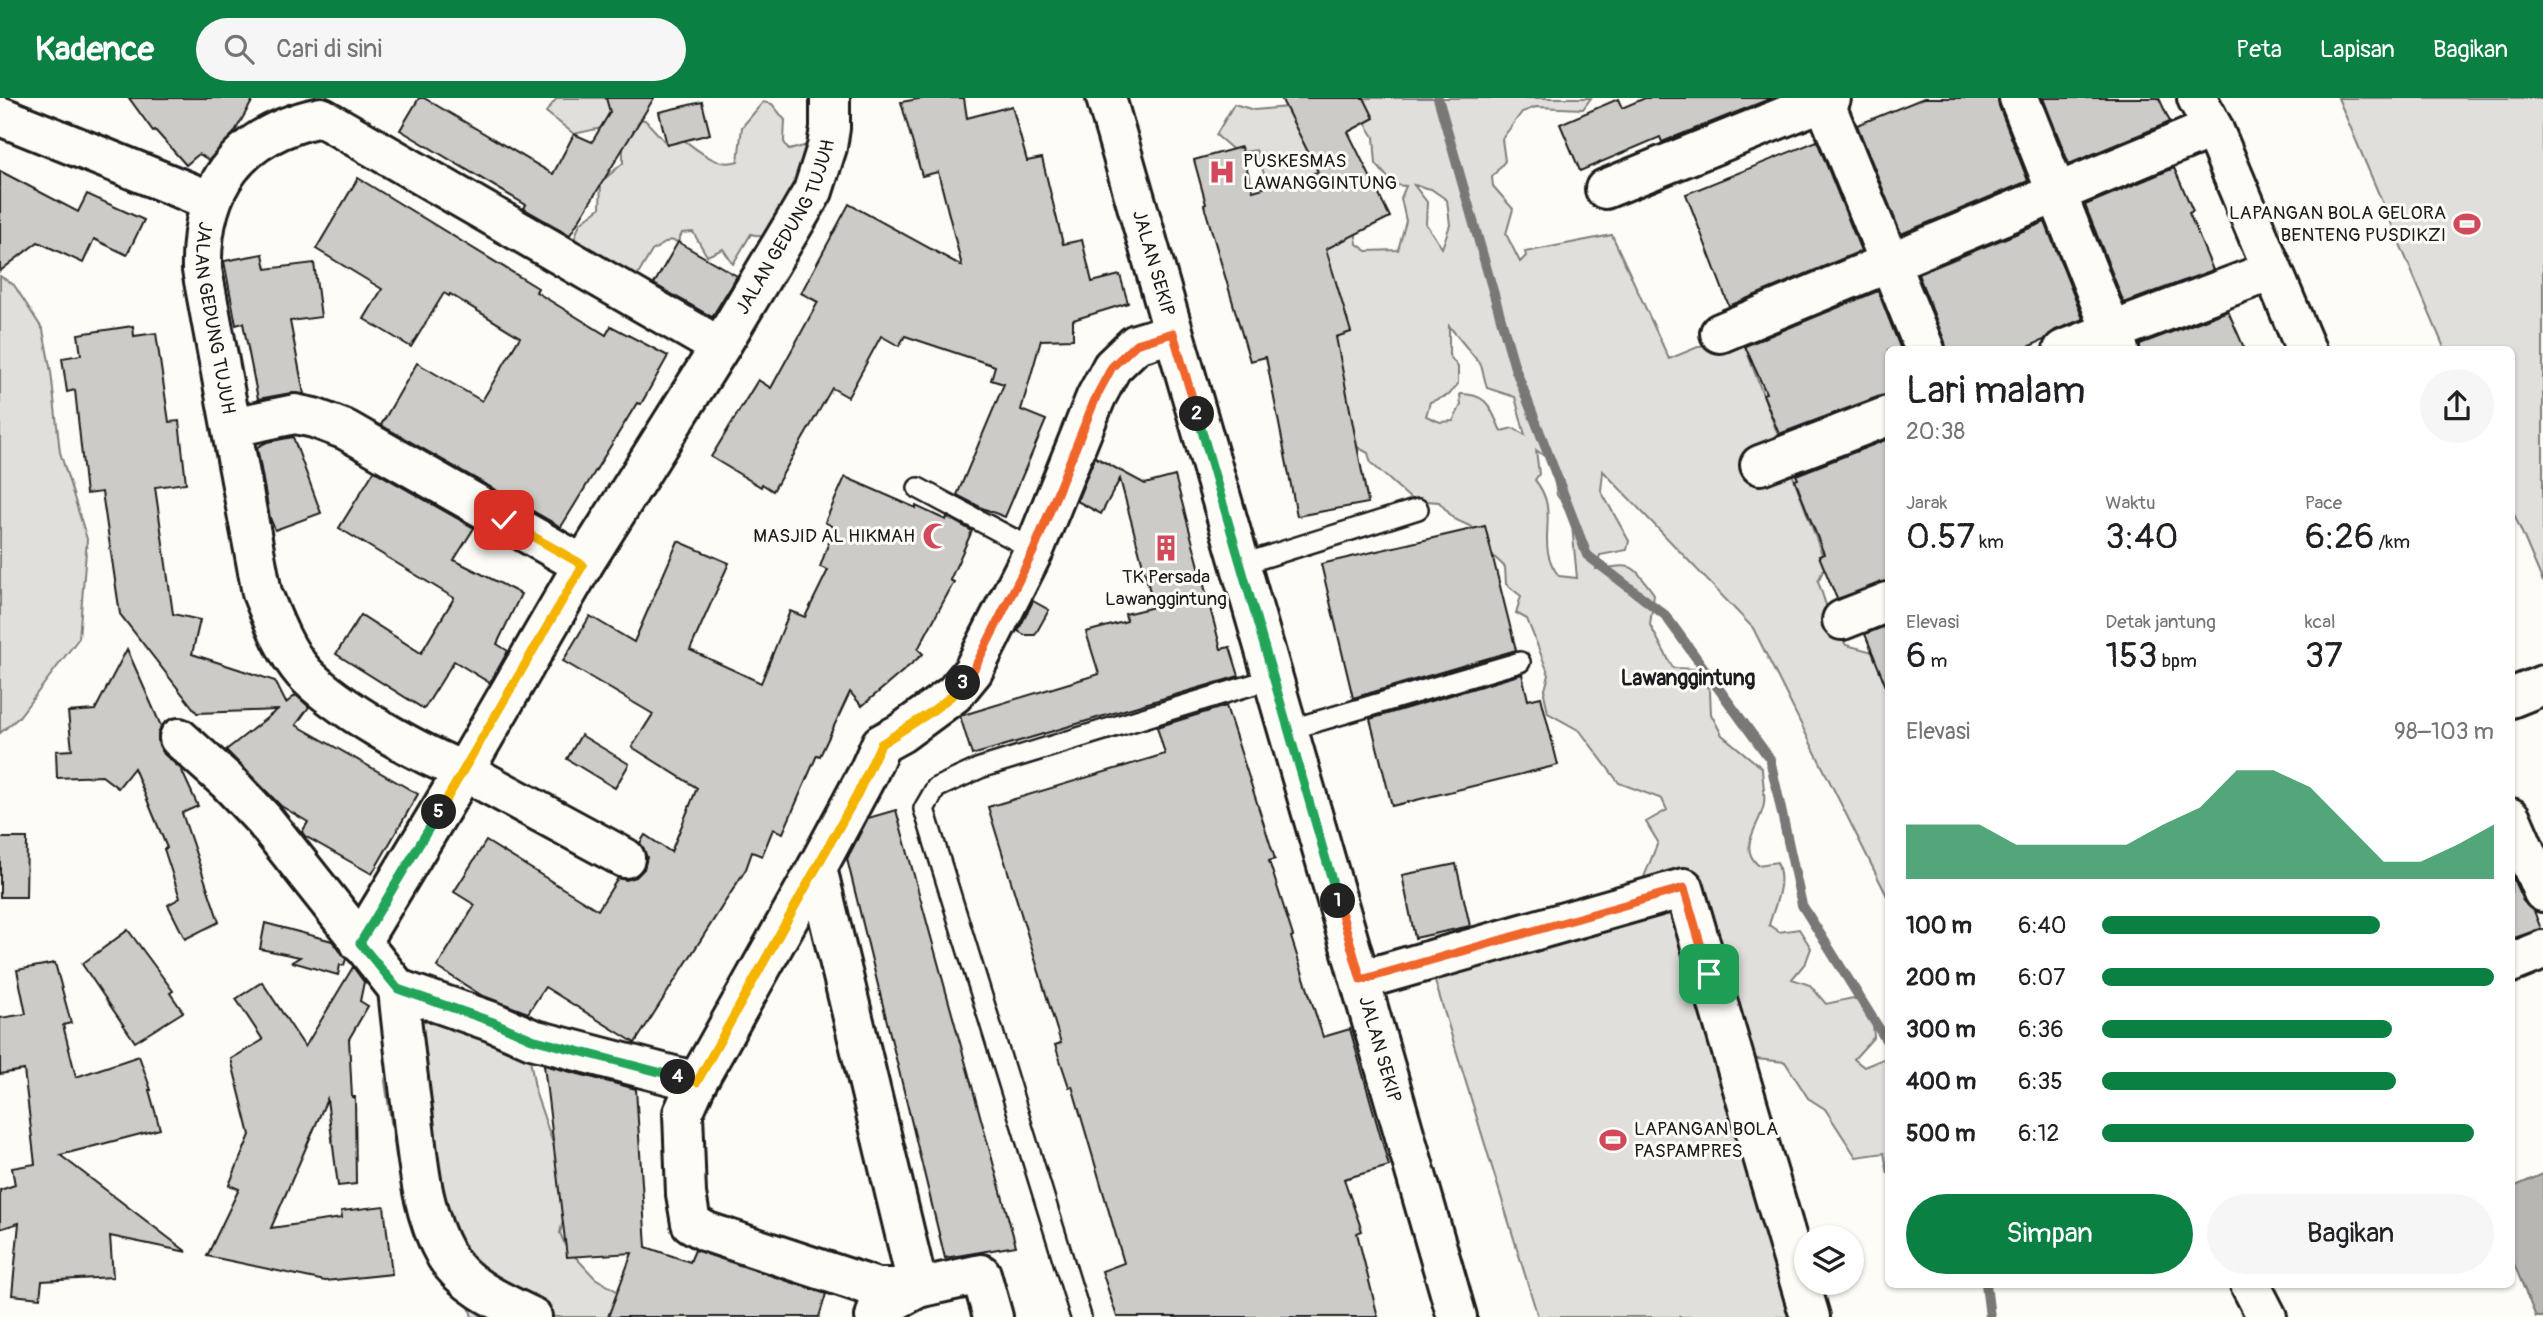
<!DOCTYPE html>
<html lang="id">
<meta charset="utf-8">
<style>
body{margin:0;font-family:Pangolin,sans-serif;background:#f6f6f6;color:#202124;height:100vh;display:flex;flex-direction:column;font-size:26px;white-space:nowrap}
*{box-sizing:border-box;margin:0}
p{font-size:23px;color:#757577}
.icon{flex:none;width:38px;height:38px;fill:none;stroke:currentColor;stroke-width:2;stroke-linecap:round;stroke-linejoin:round}
.map{position:relative;flex:1;overflow:hidden}
.drawer{position:absolute;left:1885px;top:248px;width:630px;height:942px;display:flex;flex-direction:column;background:#fff;border-radius:10px;box-shadow:0 2px 5px #0004}
.drawer>*{flex:none}
.tools{position:absolute;left:1794px;top:1127px;display:grid;gap:14px}
.tools a{display:grid;place-items:center;width:70px;height:70px;border-radius:50%;background:#fff;box-shadow:0 2px 5px #0004;font-size:35px}
.pin{position:absolute;display:grid;place-items:center;width:60px;height:60px;color:#fff;margin:-30px;border-radius:14px;box-shadow:0 4px 10px #0006}
.km{position:absolute;width:35px;height:35px;margin:-18px;border-radius:50%;background:#222;color:#fff;font-size:19px;line-height:35px;text-align:center}
.round{display:grid;place-items:center;flex:none;width:74px;height:74px;border-radius:37px;background:#f6f6f6}
.head{display:flex;align-items:center;justify-content:space-between;height:119px;padding:0 21px}
h1{font-size:38px;font-weight:600;line-height:52px}
.metrics{display:grid;grid-template-columns:repeat(3,1fr);gap:10px;height:119px;padding:7px 21px}
.metrics div{display:grid;align-content:center}
.metrics b{font-size:35px;font-weight:600}
.metrics small{font-size:19px;font-weight:400}
.metrics p{font-size:19px}
.chart{height:196px;padding:14px 21px}
.chart p{display:flex;justify-content:space-between}
.chart svg{width:100%;height:126px;margin-top:7px;fill:#0b8043;opacity:.7}
.primary-button{display:flex;gap:14px;margin-top:auto;padding:14px 21px}
.primary-button a{flex:1;height:80px;border-radius:42px;background:#0b8043;color:#fff;font-size:28px;font-weight:600;line-height:80px;text-align:center}
.primary-button a+a{background:#f6f6f6;color:#202124}
ul{padding:0 21px;list-style:none;font-size:23px}
li{display:grid;grid-template-columns:112px 84px 1fr;align-items:center;height:52px}
li i{height:18px;border-radius:9px;background:#0b8043}
header{display:flex;align-items:center;gap:42px;box-sizing:border-box;height:98px;padding:0 35px;background:#0b8043;color:#fff}
header strong{font-size:33px}
nav{display:flex;gap:38px;margin-inline-start:auto;font-size:24px}
.search{width:490px;height:63px;background:#f6f6f6;display:flex;align-items:center;gap:18px;box-sizing:border-box;padding:0 24px;border-radius:38px;color:#757577;font-size:26px}
.map>svg:first-child{display:block}
.green{fill:#e0dfdb;stroke:#7e7e7c;stroke-width:2;fill-rule:evenodd}
.water{fill:#b7b6b2;stroke:#797876;stroke-width:2}
.lines{fill:none;stroke-linecap:round;stroke-linejoin:round}
.stream{stroke:#797876;stroke-width:10}
.building{fill:#cccbc8;stroke:#1c1c1c;stroke-width:2}
.lane-casing{stroke:#1c1c1c;stroke-width:24}
.street-casing{stroke:#1c1c1c;stroke-width:44}
.lane{stroke:#fdfcf7;stroke-width:19}
.street{stroke:#fdfcf7;stroke-width:38}
.split-1-casing{stroke:#fff;stroke-width:14}
.split-2-casing{stroke:#fff;stroke-width:14}
.split-3-casing{stroke:#fff;stroke-width:14}
.split-4-casing{stroke:#fff;stroke-width:14}
.split-5-casing{stroke:#fff;stroke-width:14}
.split-6-casing{stroke:#fff;stroke-width:14}
.split-1{stroke:#f0652b;stroke-width:9}
.split-2{stroke:#22a559;stroke-width:9}
.split-3{stroke:#f0652b;stroke-width:9}
.split-4{stroke:#f5b400;stroke-width:9}
.split-5{stroke:#22a559;stroke-width:9}
.split-6{stroke:#f5b400;stroke-width:9}
.labels{text-anchor:middle;dominant-baseline:central;stroke-width:6;stroke-linejoin:round;paint-order:stroke}
.poi-label{font-size:19px;fill:#1c1c1c;stroke:#fdfcf7;text-anchor:start}
.street-label{font-size:19px;fill:#1c1c1c;stroke:#fdfcf7}
.neighbourhood-label{font-size:21px;font-weight:bold;fill:#1c1c1c;stroke:#fdfcf7}
</style>
<header>
<strong>Kadence</strong>
<div class="search"><svg class="icon" aria-label="search" viewBox="0 0 24 24"><circle cx="10" cy="10" r="6"/><path d="M15 15l6 6"/></svg>Cari di sini</div>
<nav><a>Peta</a><a>Lapisan</a><a>Bagikan</a></nav>
</header>
<div class="map">
<svg width="2543" height="1219" viewBox="0 0 2543 1219">
<rect width="100%" height="100%" fill="#fdfcf7"/>
<filter id="ink" filterUnits="userSpaceOnUse"><feTurbulence type="fractalNoise" baseFrequency=".0143" numOctaves="2"/><feDisplacementMap in="SourceGraphic" scale="14" xChannelSelector="R" yChannelSelector="G"/><feConvolveMatrix kernelMatrix="1 2 1 2 8 2 1 2 1" color-interpolation-filters="sRGB"/></filter>
<g filter="url(#ink)">
<g class="green">
<path d="M557 0H619L624 19 645 22 667 46 684 42C700 54 718 70 738 63L742 29 763 4 772 6 785 22 784 44 789 52 815 45 787 145 751 136 733 166 723 151 707 158 693 134 682 135 678 144 670 142 652 153 630 190 600 168 574 142 580 125 600 110 601 84 623 65V48L601 30 574 36 546 14Z"/>
<path d="M1360 0H1591L1583 11 1536 9 1522 14 1502 41 1505 63 1492 79 1493 88 1513 111 1506 136 1520 164 1526 158 1525 154 1612 137 1669 261 1739 232 1826 467 1818 483 1832 525 1846 547 1873 554 1888 591V800L1753 530 1603 373 1601 393 1629 443 1627 452 1600 457 1596 471C1635 467 1629 462 1654 496L1650 527 1673 570 1695 571 1710 593 1711 616 1722 637 1762 670C1762 682 1767 699 1763 710 1758 730 1738 749 1758 767L1777 764C1786 786 1775 806 1769 827L1779 834 1799 831 1811 850 1806 864 1792 881 1810 887 1826 906 1853 900 1872 913 1874 939 1854 961 1864 969 1888 959V1076L1884 1055 1856 1059 1825 1011 1808 1000 1785 964 1718 957 1793 1219H1538L1429 864 1672 800 1695 876 1701 825 1691 793 1674 787 1668 794 1654 796 1642 784 1658 744 1646 724 1667 712 1662 701 1619 685 1580 633 1548 615 1544 595 1549 577 1527 521 1516 515 1521 498 1506 486 1505 469 1475 441 1472 429 1454 421 1439 404 1412 402 1371 365 1368 355 1339 339 1345 319 1333 297 1343 276 1333 266 1306 258 1292 238 1303 218 1304 188 1322 172 1324 161 1302 140 1316 126 1307 111 1300 82 1265 79 1256 52 1237 55 1216 37 1234 6 1254 12 1288 9 1311 34 1318 64 1337 79 1335 101 1354 123 1357 146 1367 153 1398 152 1406 123 1401 100 1406 88 1394 87 1376 66 1374 39 1356 10ZM1414 87 1431 91 1447 102 1450 127 1442 150 1426 126 1427 104ZM1449 228 1481 267 1487 290 1515 299 1525 337 1513 330 1501 333C1490 310 1489 296 1460 296L1461 307 1453 323 1440 324 1426 318 1430 304 1449 297 1458 286V269L1449 257ZM1536 352 1551 363 1557 397 1571 417 1577 480 1559 478C1532 444 1563 416 1535 382L1539 376Z"/>
<path d="M2338 0H2543V484L2511 409V252H2445Z"/>
<path d="M0 178 14 187 43 232 51 274 60 354 87 441 79 540 18 620 0 635Z"/>
<path d="M412 913 529 955 536 996 570 1095 560 1135 566 1149 595 1180 660 1219H472L463 1187 409 1091 396 1058 385 983 392 942Z"/>
</g>
<path class="water" d="M2543 1076V1219H2536L2511 1159V1090Z"/>
<g class="lines">
<g class="stream">
<path d="M1438 0 1515 270 1587 457 1665 517 1770 661 1802 807 1888 945"/>
<path d="M1986 1186 1990 1219"/>
</g>
</g>
<g class="building">
<path d="M129 0H254L234 35 209 62 199 56 186 67 155 32 153 33Z"/>
<path d="M419 0H424L553 76 574 36 592 44 610 14 606 0H654L570 137 523 110 526 107 400 32Z"/>
<path d="M924 0H964L967 20 1012 8 1027 63 1042 60 1063 146 1082 142 1092 184 1120 177 1128 205 1073 222V241L1041 242 1021 312 1046 322 1005 419 982 410 957 397 1004 286 991 282 995 268 905 238 899 248 881 238 848 299 832 290 773 393 762 386 761 389 711 359 758 282 771 290 818 204 801 195 849 106 962 168 938 74 922 78 901 4Z"/>
<path d="M1281 0H1364L1374 20 1348 34 1390 119 1326 151 1351 234 1336 239 1368 405 1297 418 1266 259 1250 263 1204 107 1206 106 1194 62 1241 49 1253 93 1318 74Z"/>
<path d="M1645 0H1772L1662 44 1660 39 1580 73 1560 26 1618 1 1622 10Z"/>
<path d="M1924 0H1998L1999 8 2028 83 1901 136 1857 27Z"/>
<path d="M2043 0H2159L2170 24 2069 66Z"/>
<path d="M702 4 710 36 667 47 659 14Z"/>
<path d="M1817 43 1861 153 1729 208 1686 96Z"/>
<path d="M2174 70 2193 113 2189 115 2213 172 2124 205 2085 107Z"/>
<path d="M0 73 78 114 87 96 144 122 127 157 94 141 83 165 38 144 0 173Z"/>
<path d="M358 80 538 190 536 194 606 237 611 228 668 258 641 306 637 305 561 429 381 327 417 265 482 303 520 239 450 196 449 198 444 195 411 249 364 221 382 191 316 151Z"/>
<path d="M2045 124 2083 221 2055 232 2044 242 2020 252H1946L1945 244 1918 176Z"/>
<path d="M678 144 737 178 712 219 654 186Z"/>
<path d="M263 156 266 171 314 165 321 219 290 223 304 296 291 295 258 301 243 225 236 227 224 163Z"/>
<path d="M1878 193 1901 252H1888V297L1880 298 1779 336 1763 296 1766 295 1745 248Z"/>
<path d="M2228 213 2245 252H2140V246Z"/>
<path d="M133 228 134 238 156 235 169 324 179 323 186 385 155 389 173 516 200 522 192 556 275 583 286 605 296 597 309 609 296 627 418 696 372 776 305 738 302 734 308 724 281 708 226 652 277 612 197 615 120 516 102 394 86 396 75 292 67 294 62 260 81 257 78 236Z"/>
<path d="M293 339 321 415 275 432 270 420 257 349 267 344Z"/>
<path d="M1888 341V483L1837 501 1819 458 1824 456 1795 382 1798 381 1796 377Z"/>
<path d="M1095 359 1145 386 1175 378 1221 551 1230 549 1239 578 972 657 960 618 1099 576 1086 534 1127 523 1125 516 1154 509 1120 381 1101 416 1077 403Z"/>
<path d="M374 373 474 430 454 462 521 496 497 546 508 553 490 585 454 563 424 611 336 556 361 517 421 555 454 500 339 430Z"/>
<path d="M845 379 916 410V408L946 422 947 419 972 433 950 482 954 484 918 551 923 556 862 608 850 594 820 658 817 657 783 735 773 731 762 758 752 754 746 771 635 945 545 889 528 915 481 897 437 869 475 807 454 794 486 743 598 812 618 780 626 782 636 779 644 771 647 759 640 745 645 737 671 754 697 690 632 649 653 616 563 563 590 518 634 544 678 443 729 465 690 552 761 585 790 513 805 519 828 472 820 469 834 430 825 424Z"/>
<path d="M1485 428 1516 552 1353 600 1321 466Z"/>
<path d="M1033 503 1049 512 1035 537H1025L1018 533Z"/>
<path d="M1888 527V591H1887L1865 536Z"/>
<path d="M127 551 161 628 158 636 159 647 164 656 181 671 198 708 182 715 219 824 185 841 168 807 180 800 164 751 167 750 134 670 118 690 102 678 57 680 56 653 72 652 68 614 95 612Z"/>
<path d="M1522 576 1528 602 1541 599 1558 667 1392 708 1370 621Z"/>
<path d="M1226 608 1275 761 1269 763 1293 838 1291 839 1323 939 1350 931 1389 1068 1344 1081 1362 1133 1357 1135 1378 1219H1117L1102 1173 1124 1165 1072 988 1069 989 1055 947 1061 945 988 709 1165 656 1157 629Z"/>
<path d="M581 637 629 666 615 690 567 661Z"/>
<path d="M896 712 1016 1148 945 1160 847 761 868 720Z"/>
<path d="M0 740H27L26 799H0Z"/>
<path d="M1456 766 1470 828 1415 840 1402 777Z"/>
<path d="M2511 776 2523 803 2534 813 2541 831 2511 841Z"/>
<path d="M265 825 332 843 346 861 344 867H340L338 877 292 864 300 859 260 851Z"/>
<path d="M128 832 173 893 170 895 183 914 135 944 82 866Z"/>
<path d="M55 865 71 925 63 927 76 979 139 958 151 992H149L160 1031 60 1057 187 1154 110 1138 113 1179 42 1183 40 1200 12 1197 19 1125 0 1131V1092L15 1087 12 1070 35 1066 24 972 0 976V920L26 916 17 872Z"/>
<path d="M353 869 364 884 360 903 368 908 349 941 352 999H355L356 1086 338 1088 327 1001 271 1130 342 1120 341 1113 384 1108 392 1176 325 1183 207 1158 239 1091 229 1087 250 1037 231 961 263 942 236 901 262 884 305 949Z"/>
<path d="M544 967 636 991 646 1149 690 1164 695 1152 826 1196 819 1219H608L632 1155 567 1159Z"/>
</g>
<g class="lines">
<g class="lane-casing">
<g id="lane">
<path d="M918 390 1034 452"/>
<path d="M1240 467 1418 411"/>
<path d="M1288 632 1520 564"/>
<path d="M1081 1219 924 711 936 690 980 670 1274 580"/>
</g>
</g>
<g class="street-casing">
<g id="street">
<path id="s1" d="M1106 0 1457 1219"/>
<path d="M2019 0 2119 252"/>
<path d="M2197 0 2213 30 2306 252"/>
<path d="M1824 3 1925 252"/>
<path d="M0 18 211 103"/>
<path d="M1605 91 1831 0"/>
<path d="M1720 235 2213 30"/>
<path id="s2" d="M720 249 321 19C238 36 200 88 202 172L262 495C273 522 284 552 304 575 337 610 419 656 464 673L583 467 720 249 799 117 813 93 827 49 830 30V0"/>
<path d="M2063 252 2271 173"/>
<path d="M233 329 295 316 314 320 346 332 583 467"/>
<path d="M1760 367 1888 318"/>
<path d="M1842 522 1888 504"/>
<path d="M2511 600 2543 587"/>
<path d="M179 640 227 683 264 722 398 891 493 924 532 941 697 984"/>
<path d="M2511 720 2543 794"/>
<path d="M817 770 918 1190H877L707 1134 691 1125 686 1096 683 1015 697 984Z"/>
<path d="M817 770 869 673 881 646 901 635 954 596 973 573 1034 452 1096 299 1112 269 1136 246 1173 235"/>
<path d="M360 845 464 673 625 760"/>
<path d="M2511 865 2543 852"/>
<path d="M1361 882 1684 790 1810 1219"/>
<path d="M398 891C402 932 407 972 412 1013 418 1062 421 1114 446 1158 465 1189 501 1204 532 1219"/>
<path d="M2250 1186 2267 1219"/>
<path d="M875 1219 877 1212 918 1190 981 1176 993 1219"/>
</g>
</g>
<use href="#lane" class="lane"/>
<use href="#street" class="street"/>
</g>
</g>
<g class="lines" filter="url(#ink)">
<g class="split-1-casing">
<path id="split-1" d="M1338 803 1361 882 1684 790 1709 876"/>
</g>
<g class="split-2-casing">
<path id="split-2" d="M1197 316 1338 803"/>
</g>
<g class="split-3-casing">
<path id="split-3" d="M963 585 973 573 1034 452 1096 299 1112 269 1136 246 1173 235 1197 316"/>
</g>
<g class="split-4-casing">
<path id="split-4" d="M678 979 697 984 857 697 881 646 931 614 954 596 963 585"/>
</g>
<g class="split-5-casing">
<path id="split-5" d="M439 714 360 845 398 891 493 924 532 941 678 979"/>
</g>
<g class="split-6-casing">
<path id="split-6" d="M439 714 583 467 504 422"/>
</g>
<use href="#split-1" class="split-1"/>
<use href="#split-2" class="split-2"/>
<use href="#split-3" class="split-3"/>
<use href="#split-4" class="split-4"/>
<use href="#split-5" class="split-5"/>
<use href="#split-6" class="split-6"/>
</g>
<defs>
<g id="hospital-bare" transform="scale(2.1)"><path d="M-5-5h3v3.5h4V-5h3V5h-3V1.5h-4V5h-3Z" fill="#d1495b" stroke="#fdfcf7" stroke-width="2.5" paint-order="stroke"/></g>
<g id="stadium-bare" transform="scale(2.1)"><path d="M0-5a6.5 5 0 1 0 0 10a6.5 5 0 1 0 0-10ZM-3.5-1.8h7v3.6h-7Z" fill="#d1495b" stroke="#fdfcf7" stroke-width="2.5" paint-order="stroke"/></g>
<g id="mosque-bare" transform="scale(2.1)"><path d="M3.5-4.9A6 6 0 1 0 3.5 4.9A5 5 0 1 1 3.5-4.9Z" fill="#d1495b" stroke="#fdfcf7" stroke-width="2.5" paint-order="stroke"/></g>
<g id="building-bare" transform="scale(2.1)"><path d="M-4-6H4V6H1V3H-1V6H-4ZM-2.5-4.3h1.7v1.8h-1.7ZM.8-4.3h1.7v1.8H.8ZM-2.5-1h1.7V.8h-1.7ZM.8-1h1.7V.8H.8Z" fill="#d1495b" stroke="#fdfcf7" stroke-width="2.5" paint-order="stroke"/></g>
</defs>
<g fill-rule="evenodd">
<use href="#hospital-bare" x="1222" y="74"/>
<use href="#stadium-bare" x="2467" y="126"/>
<use href="#mosque-bare" x="936" y="438"/>
<use href="#building-bare" x="1166" y="450"/>
<use href="#stadium-bare" x="1613" y="1042"/>
</g>
<g class="labels">
<g class="poi-label">
<text x="1243" y="63">PUSKESMAS<tspan x="1243" dy="22">LAWANGGINTUNG</tspan></text>
<text x="2446" y="115" text-anchor="end">LAPANGAN BOLA GELORA<tspan x="2446" dy="22">BENTENG PUSDIKZI</tspan></text>
<text x="915" y="438" text-anchor="end">MASJID AL HIKMAH</text>
<text x="1166" y="479" text-anchor="middle">TK Persada<tspan x="1166" dy="22">Lawanggintung</tspan></text>
<text x="1634" y="1031">LAPANGAN BOLA<tspan x="1634" dy="22">PASPAMPRES</tspan></text>
</g>
<g class="street-label">
<text stroke="none"><textPath href="#s2" startOffset="1916">JALAN GEDUNG TUJUH</textPath></text>
<text stroke="none"><textPath href="#s1" startOffset="172">JALAN SEKIP</textPath></text>
<text stroke="none"><textPath href="#s2" startOffset="724">JALAN GEDUNG TUJUH</textPath></text>
<text stroke="none"><textPath href="#s1" startOffset="990">JALAN SEKIP</textPath></text>
</g>
<g class="neighbourhood-label">
<text x="1688" y="580">Lawanggintung</text>
</g>
</g>
</svg>
<div class="tools">
<a><svg class="icon" aria-label="layers" viewBox="0 0 24 24"><path d="M12 4l9 5-9 5-9-5zM3 14l9 5 9-5"/></svg></a>
</div>
<div class="pin" style="left:1709px;top:876px;background:#1e9e55"><svg class="icon" aria-label="arrive" viewBox="0 0 24 24"><path d="M6 21V4h12l-3 4 3 4H6"/></svg></div>
<div class="pin" style="left:504px;top:422px;background:#d93025"><svg class="icon" aria-label="check" viewBox="0 0 24 24"><path d="M5 12l5 5 9-10"/></svg></div>
<b class="km" style="left:1338px;top:803px">1</b>
<b class="km" style="left:1197px;top:316px">2</b>
<b class="km" style="left:963px;top:585px">3</b>
<b class="km" style="left:678px;top:979px">4</b>
<b class="km" style="left:439px;top:714px">5</b>
<section class="drawer">
<div class="head"><div><h1>Lari malam</h1><p>20:38</p></div><a class="round"><svg class="icon" aria-label="share" viewBox="0 0 24 24"><path d="M12 15V3M7 8l5-5 5 5M5 13v7h14v-7"/></svg></a></div>
<div class="metrics">
<div><p>Jarak</p><b>0.57<small> km</small></b></div>
<div><p>Waktu</p><b>3:40</b></div>
<div><p>Pace</p><b>6:26<small> /km</small></b></div>
</div>
<div class="metrics">
<div><p>Elevasi</p><b>6<small> m</small></b></div>
<div><p>Detak jantung</p><b>153<small> bpm</small></b></div>
<div><p>kcal</p><b>37</b></div>
</div>
<div class="chart"><p><span>Elevasi</span>98–103 m</p>
<svg viewBox="0 0 160 44" preserveAspectRatio="none"><path d="M0 44V25L10 25L20 25L30 32L40 32L50 32L60 32L70 25L80 19L90 6L100 6L110 12L120 25L130 38L140 38L150 32L160 25V44z"/></svg>
</div>
<ul>
<li><b>100 m</b>6:40<i style="width:71%"></i></li>
<li><b>200 m</b>6:07<i style="width:100%"></i></li>
<li><b>300 m</b>6:36<i style="width:74%"></i></li>
<li><b>400 m</b>6:35<i style="width:75%"></i></li>
<li><b>500 m</b>6:12<i style="width:95%"></i></li>
</ul>
<div class="primary-button"><a>Simpan</a><a>Bagikan</a></div>
</section>
</div>
